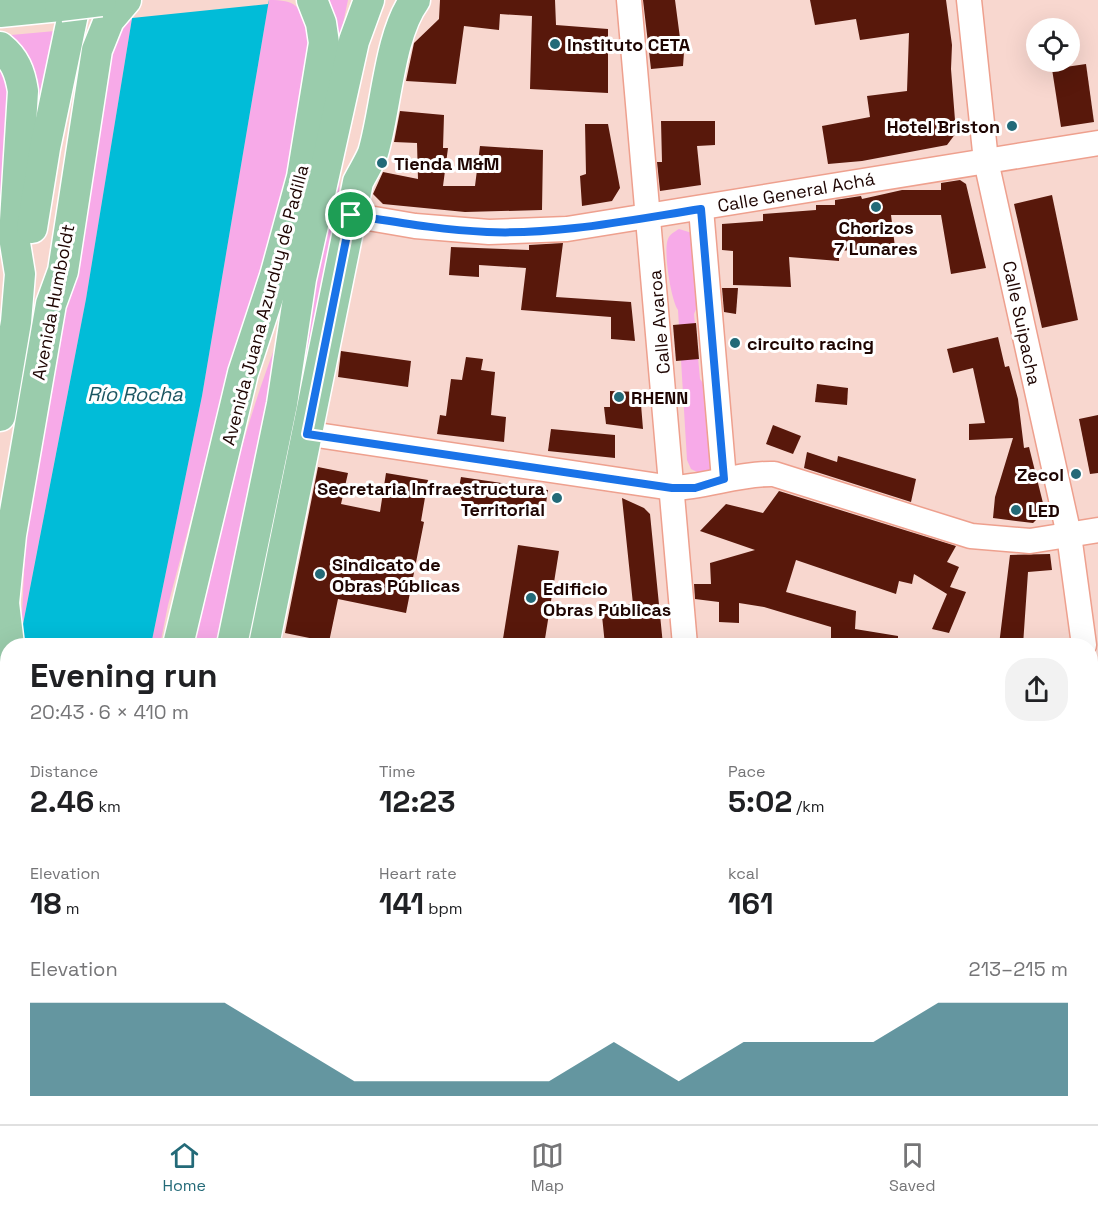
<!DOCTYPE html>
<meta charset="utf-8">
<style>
body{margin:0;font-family:"Space Grotesk",sans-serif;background:#f2f2f2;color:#202124;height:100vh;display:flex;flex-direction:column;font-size:22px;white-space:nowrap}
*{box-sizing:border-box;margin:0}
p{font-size:20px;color:#757577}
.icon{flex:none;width:33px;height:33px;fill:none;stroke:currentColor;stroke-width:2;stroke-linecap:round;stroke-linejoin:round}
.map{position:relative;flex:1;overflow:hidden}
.panel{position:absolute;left:0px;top:638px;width:1098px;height:488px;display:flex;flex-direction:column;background:#fff;border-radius:24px 24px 0 0;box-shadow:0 6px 24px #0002}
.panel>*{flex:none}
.buttons{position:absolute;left:1026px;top:18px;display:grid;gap:12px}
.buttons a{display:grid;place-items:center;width:54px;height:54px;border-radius:50%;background:#fff;box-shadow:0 6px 24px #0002;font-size:30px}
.pin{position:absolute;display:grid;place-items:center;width:51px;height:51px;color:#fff;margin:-26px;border:3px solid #fff;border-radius:50%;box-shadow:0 2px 6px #0007}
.round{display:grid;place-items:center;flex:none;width:63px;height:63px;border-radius:24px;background:#f2f2f2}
.summary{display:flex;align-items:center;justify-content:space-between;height:102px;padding:0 30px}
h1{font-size:33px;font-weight:600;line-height:45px}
.figures{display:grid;grid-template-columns:repeat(3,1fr);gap:9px;height:102px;padding:6px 30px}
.figures div{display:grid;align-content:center}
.figures b{font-size:30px;font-weight:600}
.figures small{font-size:16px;font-weight:400}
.figures p{font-size:16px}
.chart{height:168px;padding:12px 30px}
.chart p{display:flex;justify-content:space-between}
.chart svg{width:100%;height:108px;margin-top:6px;fill:#236a78;opacity:.7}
.menu{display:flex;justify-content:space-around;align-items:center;height:84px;border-top:2px solid #e0e0e0;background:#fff;font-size:16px;color:#757577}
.menu a{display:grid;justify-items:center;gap:3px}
.menu .selected{color:#236a78}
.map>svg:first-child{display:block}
.green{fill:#f7aae8}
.water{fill:#01bcd8}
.pier{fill:#f8d7cf}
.building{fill:#58180b}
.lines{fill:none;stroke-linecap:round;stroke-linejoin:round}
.minor-casing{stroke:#eea08e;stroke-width:27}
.major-casing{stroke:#fff;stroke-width:33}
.minor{stroke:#fff;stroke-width:24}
.major{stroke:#9accac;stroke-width:30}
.major-bridge-casing{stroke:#fff;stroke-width:33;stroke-linecap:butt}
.major-bridge{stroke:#9accac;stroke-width:30}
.route-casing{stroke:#fff;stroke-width:12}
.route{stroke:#1a73e8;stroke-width:8}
.poi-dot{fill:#236a78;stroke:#fff;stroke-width:2}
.labels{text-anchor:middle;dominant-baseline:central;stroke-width:6;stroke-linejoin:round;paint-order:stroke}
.poi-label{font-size:18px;font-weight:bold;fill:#1e0502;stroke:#fff;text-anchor:start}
.street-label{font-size:18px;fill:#1e0502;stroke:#fff}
.water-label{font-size:20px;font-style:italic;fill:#1a5662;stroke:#fff}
</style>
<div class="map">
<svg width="1098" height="1124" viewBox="0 0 1098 1124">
<rect width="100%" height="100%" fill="#f8d7cf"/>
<g class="green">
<path d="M269 0C296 0 299 6 311 29L290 180 204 470 168 605 160 645H151L202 396Z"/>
<path d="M327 0H348L331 80Z"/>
<path d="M132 18 86 299 21 634 26 532 103 48 124 20Z"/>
<path d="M55 31 21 236 28 117 0 36Z"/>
<path d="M0 70 6 79 9 93 0 247Z"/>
<path d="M342 156 337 214 296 416 289 415Z"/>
<path d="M679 229 692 233 701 298 694 314 700 379 711 394 713 469 699 473 691 469 687 460 678 310C671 300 663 250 668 239 670 234 674 232 679 229Z"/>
<path d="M282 329 218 645H192C218 538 241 431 282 329Z"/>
<path d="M282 455 289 456 250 645H244Z"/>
</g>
<g class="water">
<path d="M135 0H269L202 396 151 645H19L86 299Z"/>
<path d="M7 700 8 1118H51L50 1124H0V736Z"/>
</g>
<path class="pier" d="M135 0H269L268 4 132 18Z"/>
<g class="building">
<path d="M440 0H555L556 25 608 29V93L530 89 532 16 500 14 499 30 464 26 456 84 406 81 414 43 439 19Z"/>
<path d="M643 0H675L680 38H685L683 66 651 69Z"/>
<path d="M810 0H946L952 45 951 69 956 133 947 145 862 161 828 164 822 126 870 117 867 96 907 91 909 33 860 40 856 19 815 25Z"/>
<path d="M1086 64 1094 122 1061 127 1052 69Z"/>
<path d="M400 111 444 115 443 148H448L443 186H475L480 146 543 150 542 210 465 212 383 204 373 194 383 172 418 179 417 143 394 142Z"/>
<path d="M661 121H715V145L697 146 701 185 660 191 657 162H662Z"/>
<path d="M585 124H608L620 188 612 201 582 206 580 176 586 174Z"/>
<path d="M960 180 966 184 986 268 951 274 941 215H891L895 247 839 251V261L789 257 791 287 733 285V251L722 250V224L763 221V214L816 210V205H835V200L861 196 862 199 902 190H941V183Z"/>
<path d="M1052 195 1078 320 1042 328 1014 204Z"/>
<path d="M563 243 556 297 631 302 635 341 611 339V317L521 310 526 268 479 265V277L449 275 451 247 529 250V245Z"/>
<path d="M722 288H738L736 314 724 312Z"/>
<path d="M696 323 699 359 676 361 673 325Z"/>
<path d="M998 337 1005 367 1009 366 1018 399 1024 448 1029 447 1045 511 1033 523 993 518 995 497 1013 438 969 440V424L985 423 973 368 953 373 947 349Z"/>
<path d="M341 351 411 361 408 387 338 377Z"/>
<path d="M466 357 483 359 481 370 495 372 491 415 506 417 504 442 437 434 440 415 446 416 451 379 462 380Z"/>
<path d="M817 384 848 388 847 405 815 402Z"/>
<path d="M610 391 640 392 643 429 606 424 604 407H610Z"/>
<path d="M1098 415V473L1090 474 1079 419Z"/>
<path d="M773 425 801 436 793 454 766 444Z"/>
<path d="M551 429 615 435V458L548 451Z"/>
<path d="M807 452 837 462 838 456 916 479 911 502 804 468Z"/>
<path d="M318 467 348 473 341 504 380 512 386 473 428 480 421 521 424 522 406 613 338 599 329 642 285 633Z"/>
<path d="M461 477 548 490 545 510 524 507 523 512 463 502 458 493Z"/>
<path d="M779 491 956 546 947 562 959 567 950 587 966 592 949 633 932 629 947 594 914 574 912 584 899 581 896 594 796 560 786 592 856 611 855 629 898 636V645H831V627L764 607 739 603V623L719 622V602L695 599 694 584H711L710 563 755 550 700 531 726 504 763 513Z"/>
<path d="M622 498 644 508 650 514 663 645H605L601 606 633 604Z"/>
<path d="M518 545 559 551 544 645H502Z"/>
<path d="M1050 554 1052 570 1028 572 1023 645H999L1010 555Z"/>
</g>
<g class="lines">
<g class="minor-casing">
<g id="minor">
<path d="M629 0 685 645"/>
<path d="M969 0 986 161 1069 535 1084 645"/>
<path d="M701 209 724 479"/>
<path d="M351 215 415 226 489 232 567 229 1098 143"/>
<path d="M277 429 672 488C707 487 739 473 774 474L971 536 1030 541 1098 530"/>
<path d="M1090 689 1098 741"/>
<path d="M1090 881 1098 880"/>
<path d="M1090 1051 1098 1054"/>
<path d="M604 1124 608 1118"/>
</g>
</g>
<g class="major-casing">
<g id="major">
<path d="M0 12 60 6"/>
<path d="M0 47C15 59 20 72 23 91L14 237 20 274 16 322 0 416"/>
<path d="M32 228 45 148 76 0"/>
<path d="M4 603 9 645"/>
<path d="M0 612 4 603 11 535 51 304 63 271 97 50 109 20 126 0"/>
<path d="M178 645 243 373 275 276 302 177 324 43 321 23 312 0"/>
<path d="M232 645 282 404 301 279 354 41 369 0"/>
<path d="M264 645 358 182C363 172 369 163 373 153 386 110 389 35 415 0"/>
<path d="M0 701 8 660"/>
<path d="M0 967 8 968"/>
<path d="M0 991 8 993"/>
<path d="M294 1118 303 1124"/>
<path d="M349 1118 358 1124"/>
<path d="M69 1124 70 1118"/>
<path d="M118 1124 121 1118"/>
</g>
</g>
<use href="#minor" class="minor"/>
<use href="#major" class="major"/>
<g class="major-bridge-casing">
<path id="major-bridge" d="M60 6 101 1"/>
</g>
<use href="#major-bridge" class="major-bridge"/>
</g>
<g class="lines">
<g class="route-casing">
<path id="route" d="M701 209 724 479 695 488H672L307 434 351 215C396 222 441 230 487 232 558 235 630 220 701 209Z"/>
</g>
<use href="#route" class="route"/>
</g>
<g class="poi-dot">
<circle cx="555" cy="44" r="6"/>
<circle cx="1012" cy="126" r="6"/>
<circle cx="382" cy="163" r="6"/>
<circle cx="876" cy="207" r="6"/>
<circle cx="735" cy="343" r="6"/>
<circle cx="619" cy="397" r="6"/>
<circle cx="1076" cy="474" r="6"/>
<circle cx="557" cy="498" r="6"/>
<circle cx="1016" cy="510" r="6"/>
<circle cx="320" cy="574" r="6"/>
<circle cx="531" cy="598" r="6"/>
</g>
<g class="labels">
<g class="poi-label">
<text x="567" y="44">Instituto CETA</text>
<text x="1000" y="126" text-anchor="end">Hotel Briston</text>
<text x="394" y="163">Tienda M&amp;M</text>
<text x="876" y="227" text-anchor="middle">Chorizos<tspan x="876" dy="21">7 Lunares</tspan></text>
<text x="747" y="343">circuito racing</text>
<text x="631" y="397">RHENN</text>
<text x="1064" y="474" text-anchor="end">Zecol</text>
<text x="545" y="488" text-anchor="end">Secretaria Infraestructura<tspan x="545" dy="21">Territorial</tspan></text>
<text x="1028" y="510">LED</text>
<text x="332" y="564">Sindicato de<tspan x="332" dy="21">Obras Públicas</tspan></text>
<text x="543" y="588">Edificio<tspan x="543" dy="21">Obras Públicas</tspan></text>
</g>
<g class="street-label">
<text transform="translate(796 192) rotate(-10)">Calle General Achá</text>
<text transform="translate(53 302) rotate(-79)">Avenida Humboldt</text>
<text transform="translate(265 305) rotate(-75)">Avenida Juana Azurduy de Padilla</text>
<text transform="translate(659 322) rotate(-95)">Calle Avaroa</text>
<text transform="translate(1022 323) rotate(78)">Calle Suipacha</text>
</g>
<g class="water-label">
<text x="135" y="394">Río Rocha</text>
</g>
</g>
</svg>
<div class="buttons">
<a><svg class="icon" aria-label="locate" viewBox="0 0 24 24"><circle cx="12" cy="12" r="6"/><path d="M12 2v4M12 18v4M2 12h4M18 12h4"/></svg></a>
</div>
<div class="pin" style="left:351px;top:215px;background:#1e9e55"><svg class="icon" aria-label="arrive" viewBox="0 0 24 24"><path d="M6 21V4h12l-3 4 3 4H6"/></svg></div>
<section class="panel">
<div class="summary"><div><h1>Evening run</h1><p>20:43 · 6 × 410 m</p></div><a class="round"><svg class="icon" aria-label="share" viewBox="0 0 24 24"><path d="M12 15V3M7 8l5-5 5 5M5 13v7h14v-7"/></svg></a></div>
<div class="figures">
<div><p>Distance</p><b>2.46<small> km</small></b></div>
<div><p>Time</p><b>12:23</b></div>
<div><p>Pace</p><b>5:02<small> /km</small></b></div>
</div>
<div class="figures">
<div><p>Elevation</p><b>18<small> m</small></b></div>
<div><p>Heart rate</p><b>141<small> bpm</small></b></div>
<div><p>kcal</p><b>161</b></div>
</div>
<div class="chart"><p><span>Elevation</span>213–215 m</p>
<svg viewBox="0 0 160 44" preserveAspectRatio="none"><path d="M0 44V6L10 6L20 6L30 6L40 22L50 38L60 38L70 38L80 38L90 22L100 38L110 22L120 22L130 22L140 6L150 6L160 6V44z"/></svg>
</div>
</section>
</div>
<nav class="menu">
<a class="selected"><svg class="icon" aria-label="home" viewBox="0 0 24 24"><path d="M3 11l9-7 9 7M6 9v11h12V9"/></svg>Home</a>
<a><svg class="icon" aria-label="map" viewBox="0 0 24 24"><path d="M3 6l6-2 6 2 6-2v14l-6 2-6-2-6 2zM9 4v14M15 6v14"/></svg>Map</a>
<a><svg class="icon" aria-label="saved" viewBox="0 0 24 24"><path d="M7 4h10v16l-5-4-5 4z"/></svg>Saved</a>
</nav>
